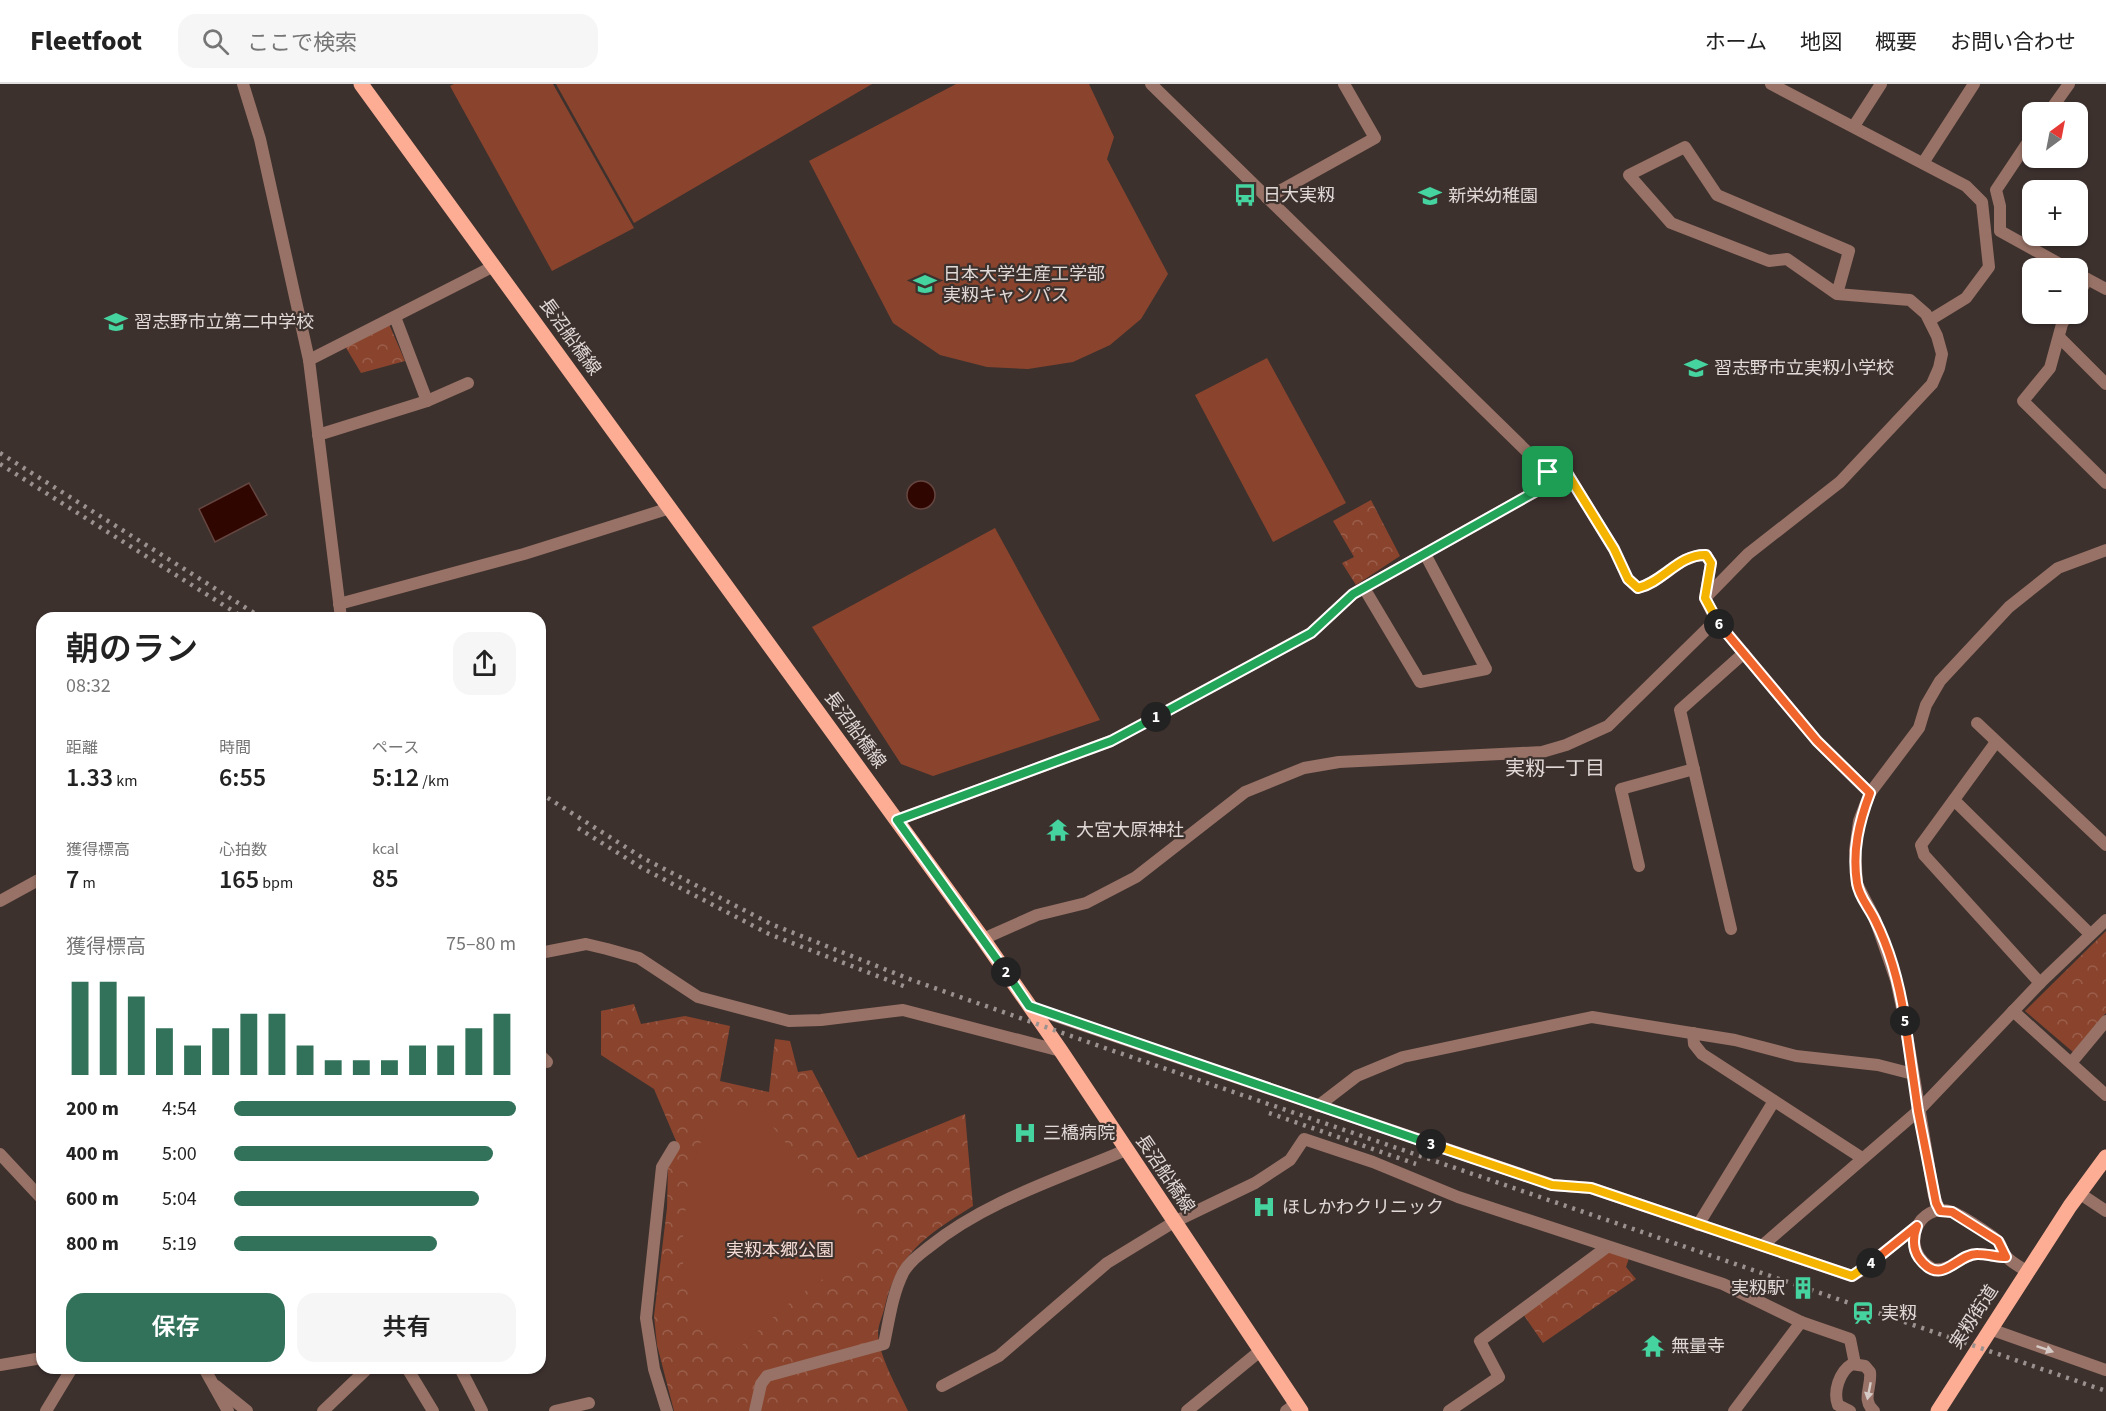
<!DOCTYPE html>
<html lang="ja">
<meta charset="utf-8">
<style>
body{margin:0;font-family:"Source Sans 3","Noto Sans JP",sans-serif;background:#f6f6f6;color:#222;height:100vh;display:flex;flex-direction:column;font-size:22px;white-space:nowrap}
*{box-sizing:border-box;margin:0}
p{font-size:20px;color:#767676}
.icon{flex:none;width:33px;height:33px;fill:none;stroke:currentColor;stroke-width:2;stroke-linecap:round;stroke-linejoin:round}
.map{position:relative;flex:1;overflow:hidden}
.panel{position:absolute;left:36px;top:528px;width:510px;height:762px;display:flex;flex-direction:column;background:#fff;border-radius:18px;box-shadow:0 2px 4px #0004}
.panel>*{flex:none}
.needle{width:39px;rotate:32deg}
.controls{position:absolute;left:2022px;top:18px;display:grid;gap:12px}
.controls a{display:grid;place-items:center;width:66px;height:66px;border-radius:12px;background:#fff;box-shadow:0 2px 4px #0004;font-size:30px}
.pin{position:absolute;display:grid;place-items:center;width:51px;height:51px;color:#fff;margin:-26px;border-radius:12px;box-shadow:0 3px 9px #0006}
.km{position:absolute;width:30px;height:30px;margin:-15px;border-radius:50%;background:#222;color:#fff;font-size:16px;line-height:30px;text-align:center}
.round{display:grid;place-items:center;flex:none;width:63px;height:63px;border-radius:18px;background:#f6f6f6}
.summary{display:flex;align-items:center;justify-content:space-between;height:102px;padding:0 30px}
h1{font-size:33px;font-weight:600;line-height:45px}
.stats{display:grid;grid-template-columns:repeat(3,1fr);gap:9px;height:102px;padding:6px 30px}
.stats div{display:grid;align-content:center}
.stats b{font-size:26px;font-weight:600}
.stats small{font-size:16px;font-weight:400}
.stats p{font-size:16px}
.chart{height:168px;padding:12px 30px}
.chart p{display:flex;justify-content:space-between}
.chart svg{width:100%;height:108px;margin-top:6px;stroke:#32725a;stroke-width:6}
.action{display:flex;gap:12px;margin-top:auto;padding:12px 30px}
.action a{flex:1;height:69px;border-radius:18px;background:#32725a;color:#fff;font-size:24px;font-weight:600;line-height:69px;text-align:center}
.action a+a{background:#f6f6f6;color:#222}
ul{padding:0 30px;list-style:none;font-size:20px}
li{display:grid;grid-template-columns:96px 72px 1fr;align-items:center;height:45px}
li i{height:15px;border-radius:8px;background:#32725a}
header{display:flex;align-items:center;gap:36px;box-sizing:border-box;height:84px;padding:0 30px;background:#fff;border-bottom:2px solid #e0e0e0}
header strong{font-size:28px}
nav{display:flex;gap:33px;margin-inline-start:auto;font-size:21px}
.search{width:420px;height:54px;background:#f6f6f6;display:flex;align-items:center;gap:15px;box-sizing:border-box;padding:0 21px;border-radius:18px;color:#767676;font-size:22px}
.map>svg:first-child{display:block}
.park{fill:url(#park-crowns)}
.pitch{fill:#8a442d}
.water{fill:#300700;stroke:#654640;stroke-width:1.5}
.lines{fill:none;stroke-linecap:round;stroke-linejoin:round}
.minor{stroke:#987266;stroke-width:12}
.tertiary{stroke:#987266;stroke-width:12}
.primary{stroke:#fcad94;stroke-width:15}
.rail{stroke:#9b928f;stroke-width:4.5;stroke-dasharray:3 6;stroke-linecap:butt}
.oneway{fill:#d5cac5}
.split-1-casing{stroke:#fff;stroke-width:12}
.split-2-casing{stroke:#fff;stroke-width:12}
.split-3-casing{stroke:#fff;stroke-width:12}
.split-4-casing{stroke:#fff;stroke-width:12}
.split-5-casing{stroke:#fff;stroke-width:12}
.split-6-casing{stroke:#fff;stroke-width:12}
.split-7-casing{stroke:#fff;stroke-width:12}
.split-1{stroke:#22a559;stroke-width:8}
.split-2{stroke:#22a559;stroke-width:8}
.split-3{stroke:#22a559;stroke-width:8}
.split-4{stroke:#f5b400;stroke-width:8}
.split-5{stroke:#f0652b;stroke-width:8}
.split-6{stroke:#f0652b;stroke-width:8}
.split-7{stroke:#f5b400;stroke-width:8}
.labels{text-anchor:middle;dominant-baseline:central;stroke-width:4.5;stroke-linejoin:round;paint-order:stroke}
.poi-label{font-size:18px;fill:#e0d9d6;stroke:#3d312e;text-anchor:start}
.street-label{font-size:18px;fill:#e0d9d6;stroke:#3d312e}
.park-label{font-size:18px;fill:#f3dad3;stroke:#3d312e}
.neighbourhood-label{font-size:20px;fill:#e0d9d6;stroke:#3d312e}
</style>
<header>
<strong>Fleetfoot</strong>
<div class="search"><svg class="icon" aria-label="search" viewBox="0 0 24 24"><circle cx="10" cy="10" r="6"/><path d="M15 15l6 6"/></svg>ここで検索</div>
<nav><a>ホーム</a><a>地図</a><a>概要</a><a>お問い合わせ</a></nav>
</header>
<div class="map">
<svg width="2106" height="1327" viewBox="0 0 2106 1327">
<defs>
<pattern id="park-crowns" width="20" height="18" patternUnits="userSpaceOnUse" patternTransform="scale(1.5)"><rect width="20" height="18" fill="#8a442d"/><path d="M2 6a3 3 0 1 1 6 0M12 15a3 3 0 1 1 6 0" fill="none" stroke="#9a5e4b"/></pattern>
</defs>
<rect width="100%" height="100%" fill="#3d312e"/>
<g class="park">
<path d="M389 240 405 277 361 289 345 262Z"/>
<path d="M1371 416 1400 472 1356 501 1342 479 1354 473 1333 437Z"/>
<path d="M2106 847V929L2073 968 2025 927Z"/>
<path d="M634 920 641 940 685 932 730 942 720 997 769 1008 775 955 790 957 798 988 812 986 858 1074 965 1030 973 1122C930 1149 897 1169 885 1222 883 1231 878 1241 878 1249 878 1271 899 1307 908 1327H674L657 1261 654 1232 667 1124 668 1084 679 1064 654 1005 601 971V927Z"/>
<path d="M1608 1167 1629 1174 1626 1183 1636 1195 1543 1259 1523 1230Z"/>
</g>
<g class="pitch">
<path d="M454 0H553L634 144 552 187 450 2Z"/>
<path d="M556 0H872L634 139Z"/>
<path d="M956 0H1089L1114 53 1107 75 1168 190 1141 235 1110 261 1073 278 1028 285 987 283 940 271 893 239 809 77Z"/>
<path d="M1267 274 1346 419 1273 458 1195 311Z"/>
<path d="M995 444 1100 636 933 692 901 680 812 543Z"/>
<path d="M732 1020 751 1023 765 1033 821 1103 854 1131 870 1154 865 1166 795 1214 732 1270 694 1234 683 1182V1148L690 1090 710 1031Z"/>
</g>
<g class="water">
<circle cx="921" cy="411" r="14"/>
<path d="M249 399 267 431 215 458 199 425Z"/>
</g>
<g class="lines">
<g class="minor">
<path d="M243 0 260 55 309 276 341 534"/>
<path d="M1771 0 1966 102 1982 118 1989 183 1966 214 1930 236"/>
<path d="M2049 28 2069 0"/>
<path d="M1854 42 1881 0"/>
<path d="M2032 52 1996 106 2000 122V147L2067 184"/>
<path d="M1923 79 1974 0"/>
<path d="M1267 114 1375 54 1344 0"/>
<path d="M2078 190 2106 205"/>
<path d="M2078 212 2087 195"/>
<path d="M2068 230 2062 240 2050 284 2023 317 2106 399"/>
<path d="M2059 253 2106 300"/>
<path d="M309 276 494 182"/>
<path d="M427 317 468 299"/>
<path d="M318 351 427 317 395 233"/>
<path d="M1364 504 1420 598 1486 585 1425 470"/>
<path d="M1705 514 1748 470 1840 398 1932 300 1939 284 1942 270 1937 252 1926 230 1910 216 1837 210 1787 175 1769 177 1671 139 1629 91 1685 63 1717 111 1849 167 1837 210"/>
<path d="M339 520 524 470 670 424"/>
<path d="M1977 639 2106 761"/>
<path d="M1996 658 1921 761 1924 771 2040 899"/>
<path d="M1870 709 1919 644 1926 621 1940 597 2009 523 2058 484 2106 466"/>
<path d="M1954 716 2090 850"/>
<path d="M897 736 1111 657 1311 549 1353 510 1540 405 1548 388 1567 389 1614 465 1628 495 1638 504C1663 498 1679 470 1706 471L1711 479 1705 514 1716 536 1817 657 1870 709 1859 737 1855 766 1857 800 1875 835 1896 896 1904 933 1934 1112 1940 1127"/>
<path d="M1639 782 1621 705 1694 685"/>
<path d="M0 817 42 794"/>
<path d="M1731 845 1680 626 1744 569"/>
<path d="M983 855 1037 831 1086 819 1136 793 1245 708 1304 684 1339 678 1542 668 1566 661 1608 642 1716 536"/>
<path d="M540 869 586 860 607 865 639 874 698 913 789 937 821 936 903 926 1061 967"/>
<path d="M1029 923 1553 1101 1591 1104 1852 1192 1862 1186 1917 1142"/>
<path d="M2013 927 2106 1011"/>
<path d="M1693 949 1694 960 1702 970 1862 1074"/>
<path d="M540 971 547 978"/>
<path d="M2071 979 2106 937"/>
<path d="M1318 1022 1357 992 1403 973 1592 933 1735 956 1796 972 1878 981 1913 990"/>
<path d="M2079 1109 2106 1127"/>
<path d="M1698 1141 1774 1017"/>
<path d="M1763 1161 1918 1027 2040 899 2106 836"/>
<path d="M1990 1245 2106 1286"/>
<path d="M0 1281 42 1274"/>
<path d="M407 1284 433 1327"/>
<path d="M460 1284 482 1327"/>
<path d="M216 1302 247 1327"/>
<path d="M942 1302 999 1272 1107 1179 1174 1138 1255 1099 1290 1076 1304 1055 1373 1078 1458 1113 1723 1200 1801 1238 1850 1255 1855 1280"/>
<path d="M46 1327 72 1284"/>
<path d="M323 1327 368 1284"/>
<path d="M555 1327 589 1319"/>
<path d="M667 1327 654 1285 646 1234 662 1083 674 1063"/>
<path d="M755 1327 761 1300 767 1292 884 1260C889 1237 892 1211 903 1189 909 1178 919 1171 929 1163 986 1117 1058 1095 1126 1066"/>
<path d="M1187 1327 1260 1267"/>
<path d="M1286 1327 1296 1320"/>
<path d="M1449 1327 1499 1293 1480 1257 1607 1163"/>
<path d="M1734 1327 1801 1238"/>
<path d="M1850 1327 1838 1321C1833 1308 1839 1288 1852 1280L1865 1282 1870 1288C1872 1303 1861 1316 1874 1327"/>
</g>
<g class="tertiary">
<path d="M1151 0 1548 388"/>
<path d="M0 1070 42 1115"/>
<path d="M2006 1173C1997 1173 1987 1170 1978 1170 1960 1170 1952 1188 1933 1185 1897 1166 1918 1116 1952 1128 1961 1131 1993 1152 1999 1158 2002 1162 2002 1167 2005 1171 2010 1178 2020 1183 2027 1187"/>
<path d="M204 1284 228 1327"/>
</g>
<g class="primary">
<path d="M361 0 983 855 1061 967 1301 1327"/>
<path d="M1938 1327 2070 1122 2106 1073"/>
</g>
<g class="rail">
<path d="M0 369 262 534"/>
<path d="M0 380 244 534"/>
<path d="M540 709 643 774 771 840 912 896 1105 964 2106 1307"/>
<path d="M578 744 642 784 769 850 906 903"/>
<path d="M1269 1029 1416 1080"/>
</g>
</g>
<defs><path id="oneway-solid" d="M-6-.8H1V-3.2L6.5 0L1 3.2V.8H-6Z" transform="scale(1.5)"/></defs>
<g class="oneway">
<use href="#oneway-solid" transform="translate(2045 1265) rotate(19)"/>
<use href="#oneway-solid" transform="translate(1869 1307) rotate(101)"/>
</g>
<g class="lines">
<g class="split-1-casing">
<path id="split-1" d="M1156 633 1311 549 1353 510 1540 405 1548 388"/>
</g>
<g class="split-2-casing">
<path id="split-2" d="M1006 888 897 736 1111 657 1156 633"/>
</g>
<g class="split-3-casing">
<path id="split-3" d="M1006 888 1029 922 1431 1060"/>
</g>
<g class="split-4-casing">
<path id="split-4" d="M1431 1060 1552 1101 1591 1104 1852 1192 1871 1179"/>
</g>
<g class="split-5-casing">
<path id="split-5" d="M1871 1179 1917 1142C1913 1153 1912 1164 1919 1174 1942 1205 1956 1169 1978 1170 1987 1170 1997 1173 2006 1173L1998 1157 1952 1128 1940 1127 1936 1119 1918 1027 1905 937"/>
</g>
<g class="split-6-casing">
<path id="split-6" d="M1719 540 1817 657 1870 709C1859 738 1852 767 1857 799 1859 813 1869 823 1875 836 1890 866 1900 904 1905 937"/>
</g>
<g class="split-7-casing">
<path id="split-7" d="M1548 388 1567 389 1614 465 1628 495 1638 504C1663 498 1679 470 1706 471L1711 479 1705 514 1719 540"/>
</g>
<use href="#split-1" class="split-1"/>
<use href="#split-2" class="split-2"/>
<use href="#split-3" class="split-3"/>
<use href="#split-4" class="split-4"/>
<use href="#split-5" class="split-5"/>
<use href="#split-6" class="split-6"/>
<use href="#split-7" class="split-7"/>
</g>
<defs>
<g id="bus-bare" transform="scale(1.8)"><path d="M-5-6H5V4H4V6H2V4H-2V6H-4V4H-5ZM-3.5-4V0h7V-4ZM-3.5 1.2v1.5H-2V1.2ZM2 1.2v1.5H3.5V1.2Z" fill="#45d49f" stroke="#3d312e" stroke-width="2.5" paint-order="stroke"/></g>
<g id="school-bare" transform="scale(1.8)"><path d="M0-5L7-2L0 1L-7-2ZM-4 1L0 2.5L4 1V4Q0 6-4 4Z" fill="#45d49f" stroke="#3d312e" stroke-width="2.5" paint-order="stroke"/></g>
<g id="university-bare" transform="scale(1.8)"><path d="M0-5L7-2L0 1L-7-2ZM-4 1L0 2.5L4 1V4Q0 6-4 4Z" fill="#45d49f" stroke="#3d312e" stroke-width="2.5" paint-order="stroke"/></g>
<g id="temple-bare" transform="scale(1.8)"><path d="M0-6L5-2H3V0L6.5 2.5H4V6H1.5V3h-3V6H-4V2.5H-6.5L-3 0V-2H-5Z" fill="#45d49f" stroke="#3d312e" stroke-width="2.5" paint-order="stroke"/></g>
<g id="hospital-bare" transform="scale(1.8)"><path d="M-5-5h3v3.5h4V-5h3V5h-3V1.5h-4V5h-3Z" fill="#45d49f" stroke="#3d312e" stroke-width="2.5" paint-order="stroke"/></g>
<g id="building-bare" transform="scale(1.8)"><path d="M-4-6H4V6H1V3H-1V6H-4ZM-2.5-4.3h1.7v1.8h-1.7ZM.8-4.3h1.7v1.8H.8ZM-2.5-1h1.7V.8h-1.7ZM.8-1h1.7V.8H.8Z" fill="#45d49f" stroke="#3d312e" stroke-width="2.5" paint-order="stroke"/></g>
<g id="station-bare" transform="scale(1.8)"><path d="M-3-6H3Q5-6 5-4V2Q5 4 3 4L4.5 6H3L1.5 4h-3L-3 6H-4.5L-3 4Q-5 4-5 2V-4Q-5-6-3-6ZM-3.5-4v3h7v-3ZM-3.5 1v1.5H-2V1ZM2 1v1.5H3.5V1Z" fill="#45d49f" stroke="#3d312e" stroke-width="2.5" paint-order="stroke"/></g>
</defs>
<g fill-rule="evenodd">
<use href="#bus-bare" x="1245" y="111"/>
<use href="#school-bare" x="1430" y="112"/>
<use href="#university-bare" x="925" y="200"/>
<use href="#school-bare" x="116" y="238"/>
<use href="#school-bare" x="1696" y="284"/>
<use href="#temple-bare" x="1058" y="746"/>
<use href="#hospital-bare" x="1025" y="1049"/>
<use href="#hospital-bare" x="1264" y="1123"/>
<use href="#building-bare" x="1803" y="1204"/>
<use href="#station-bare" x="1863" y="1229"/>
<use href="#temple-bare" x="1653" y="1262"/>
</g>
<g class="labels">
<g class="poi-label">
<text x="1263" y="111">日大実籾</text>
<text x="1448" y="112">新栄幼稚園</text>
<text x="943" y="190">日本大学生産工学部<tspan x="943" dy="21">実籾キャンパス</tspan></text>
<text x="134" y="238">習志野市立第二中学校</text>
<text x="1714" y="284">習志野市立実籾小学校</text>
<text x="1076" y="746">大宮大原神社</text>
<text x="1043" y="1049">三橋病院</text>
<text x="1282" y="1123">ほしかわクリニック</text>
<text x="1785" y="1204" text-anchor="end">実籾駅</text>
<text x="1881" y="1229">実籾</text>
<text x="1671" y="1262">無量寺</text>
</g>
<g class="street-label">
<text transform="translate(570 253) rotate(54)">長沼船橋線</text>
<text transform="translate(855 646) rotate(54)">長沼船橋線</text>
<text transform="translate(1165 1090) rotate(56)">長沼船橋線</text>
<text transform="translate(1974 1233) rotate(-57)">実籾街道</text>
</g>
<g class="park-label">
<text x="780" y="1166">実籾本郷公園</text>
</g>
<g class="neighbourhood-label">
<text x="1555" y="685">実籾一丁目</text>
</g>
</g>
</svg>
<div class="controls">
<a><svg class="needle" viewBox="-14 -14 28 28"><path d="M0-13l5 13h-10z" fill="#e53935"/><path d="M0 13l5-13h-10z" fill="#767676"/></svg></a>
<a>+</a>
<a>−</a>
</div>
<div class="pin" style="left:1548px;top:388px;background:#1e9e55"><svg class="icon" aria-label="arrive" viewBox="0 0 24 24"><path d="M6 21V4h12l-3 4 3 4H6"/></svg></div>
<b class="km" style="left:1156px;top:633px">1</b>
<b class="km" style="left:1006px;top:888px">2</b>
<b class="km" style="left:1431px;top:1060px">3</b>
<b class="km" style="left:1871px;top:1179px">4</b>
<b class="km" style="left:1905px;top:937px">5</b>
<b class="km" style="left:1719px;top:540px">6</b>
<section class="panel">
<div class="summary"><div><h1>朝のラン</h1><p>08:32</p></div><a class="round"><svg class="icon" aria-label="share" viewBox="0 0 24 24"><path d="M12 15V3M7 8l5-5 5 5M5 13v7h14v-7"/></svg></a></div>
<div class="stats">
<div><p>距離</p><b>1.33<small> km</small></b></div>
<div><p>時間</p><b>6:55</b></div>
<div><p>ペース</p><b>5:12<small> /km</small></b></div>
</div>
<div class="stats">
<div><p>獲得標高</p><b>7<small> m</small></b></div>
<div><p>心拍数</p><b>165<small> bpm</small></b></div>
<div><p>kcal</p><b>85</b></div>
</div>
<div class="chart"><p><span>獲得標高</span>75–80 m</p>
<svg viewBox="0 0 160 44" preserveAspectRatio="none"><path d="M5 44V6M15 44V6M25 44V12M35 44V25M45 44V32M55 44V25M65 44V19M75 44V19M85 44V32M95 44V38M105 44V38M115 44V38M125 44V32M135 44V32M145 44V25M155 44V19"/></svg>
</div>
<ul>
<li><b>200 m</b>4:54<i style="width:100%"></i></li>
<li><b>400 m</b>5:00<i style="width:92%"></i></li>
<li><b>600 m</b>5:04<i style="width:87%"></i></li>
<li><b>800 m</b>5:19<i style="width:72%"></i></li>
</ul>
<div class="action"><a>保存</a><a>共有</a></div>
</section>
</div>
